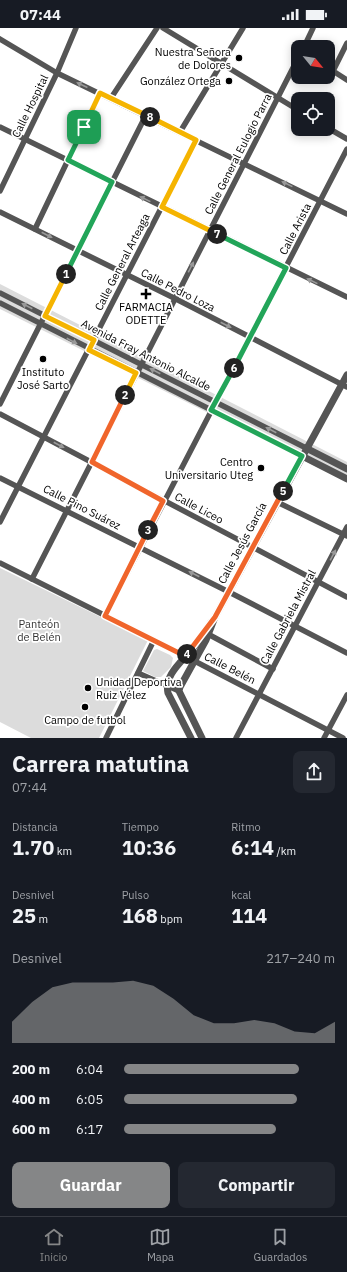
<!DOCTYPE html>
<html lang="es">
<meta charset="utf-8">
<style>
body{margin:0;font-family:"IBM Plex Sans",sans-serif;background:#242831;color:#f1f3f6;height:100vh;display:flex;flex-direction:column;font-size:15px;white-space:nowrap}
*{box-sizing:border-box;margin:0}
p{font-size:13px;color:#9ea1a6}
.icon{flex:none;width:22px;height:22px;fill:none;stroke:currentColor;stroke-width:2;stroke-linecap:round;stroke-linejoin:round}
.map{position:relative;height:710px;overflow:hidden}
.details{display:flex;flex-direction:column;background:#171b24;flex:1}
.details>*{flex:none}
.needle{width:26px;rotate:120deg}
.buttons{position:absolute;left:291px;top:12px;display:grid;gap:8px}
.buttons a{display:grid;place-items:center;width:44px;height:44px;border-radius:8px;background:#171b24;box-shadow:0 2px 10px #0003;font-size:20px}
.pin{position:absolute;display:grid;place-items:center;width:34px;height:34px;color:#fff;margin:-17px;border-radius:8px;box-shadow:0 2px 6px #0006}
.km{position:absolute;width:20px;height:20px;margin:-10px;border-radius:50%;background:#222;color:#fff;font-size:11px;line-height:20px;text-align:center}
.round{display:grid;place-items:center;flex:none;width:42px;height:42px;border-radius:8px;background:#242831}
.head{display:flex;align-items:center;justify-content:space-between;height:68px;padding:0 12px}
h1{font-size:22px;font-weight:700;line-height:30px}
.figures{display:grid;grid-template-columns:repeat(3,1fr);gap:6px;height:68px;padding:4px 12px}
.figures div{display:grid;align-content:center}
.figures b{font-size:20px;font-weight:700}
.figures small{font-size:11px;font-weight:400}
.figures p{font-size:11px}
.chart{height:112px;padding:8px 12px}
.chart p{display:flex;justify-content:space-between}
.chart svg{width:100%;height:72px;margin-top:4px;fill:#858687;opacity:.7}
.primary-button{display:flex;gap:8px;margin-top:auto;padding:8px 12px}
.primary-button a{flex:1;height:46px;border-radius:8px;background:#858687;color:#fff;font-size:16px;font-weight:700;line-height:46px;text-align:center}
.primary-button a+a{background:#242831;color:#f1f3f6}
ul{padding:0 12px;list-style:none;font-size:13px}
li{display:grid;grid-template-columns:64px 48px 1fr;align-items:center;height:30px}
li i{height:10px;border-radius:5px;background:#858687}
.status{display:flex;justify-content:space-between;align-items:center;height:28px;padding:0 20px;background:#171b24;direction:ltr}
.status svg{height:11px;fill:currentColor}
.tabs{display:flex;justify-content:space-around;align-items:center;height:56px;border-top:1px solid #363941;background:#171b24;font-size:11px;color:#9ea1a6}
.tabs a{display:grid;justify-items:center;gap:2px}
.tabs .selected{color:#858687}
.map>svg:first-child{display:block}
.green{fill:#dcdcdc}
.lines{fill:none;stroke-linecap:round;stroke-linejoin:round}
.minor{stroke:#555;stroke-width:5.5}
.tertiary{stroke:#555;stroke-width:7}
.oneway{fill:#999}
.split-1-casing{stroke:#fff;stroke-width:8}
.split-2-casing{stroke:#fff;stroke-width:8}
.split-3-casing{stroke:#fff;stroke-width:8}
.split-4-casing{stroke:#fff;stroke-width:8}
.split-5-casing{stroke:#fff;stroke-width:8}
.split-6-casing{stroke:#fff;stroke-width:8}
.split-7-casing{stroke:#fff;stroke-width:8}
.split-8-casing{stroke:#fff;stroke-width:8}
.split-9-casing{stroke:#fff;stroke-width:8}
.split-1{stroke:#22a559;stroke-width:5}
.split-2{stroke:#f5b400;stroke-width:5}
.split-3{stroke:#f0652b;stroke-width:5}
.split-4{stroke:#f0652b;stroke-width:5}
.split-5{stroke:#f0652b;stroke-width:5}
.split-6{stroke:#22a559;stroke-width:5}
.split-7{stroke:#22a559;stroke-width:5}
.split-8{stroke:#f5b400;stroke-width:5}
.split-9{stroke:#f5b400;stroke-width:5}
.poi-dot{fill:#000;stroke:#fff;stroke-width:1.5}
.labels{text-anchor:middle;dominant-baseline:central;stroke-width:3.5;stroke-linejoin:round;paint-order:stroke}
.poi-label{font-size:11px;fill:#000;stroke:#fff;text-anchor:end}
.street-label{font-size:11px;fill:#000;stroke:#fff}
.park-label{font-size:11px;fill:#333;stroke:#fff}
</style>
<div class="status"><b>07:44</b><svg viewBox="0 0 49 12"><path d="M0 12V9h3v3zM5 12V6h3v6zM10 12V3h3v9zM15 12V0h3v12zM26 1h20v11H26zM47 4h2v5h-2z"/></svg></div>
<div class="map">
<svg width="347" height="710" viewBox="0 0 347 710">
<rect width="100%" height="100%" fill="#fff"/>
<g class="green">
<path d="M0 256 347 434V454L0 281Z"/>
<path d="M0 540 148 612 99 710H31L0 694Z"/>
<path d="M157 621 170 627 173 630 171 639 161 649H155L143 643 154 622Z"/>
</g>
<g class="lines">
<g class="minor">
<path d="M163 0 298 82"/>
<path d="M0 11 57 45 347 186"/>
<path d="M347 15 333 43 347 52"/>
<path d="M304 19 313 0"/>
<path d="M111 70 157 0"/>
<path d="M0 99 347 269"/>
<path d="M328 100 347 111"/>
<path d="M180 104 243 0"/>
<path d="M0 163 57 45 76 0"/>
<path d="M0 184 174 270 347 359"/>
<path d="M35 201 100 65"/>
<path d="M0 265 306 420"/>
<path d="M0 275 302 428"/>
<path d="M0 376 146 87"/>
<path d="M0 386 347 569"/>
<path d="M0 450 229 564 347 625"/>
<path d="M277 474 347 508"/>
<path d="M0 494 196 112"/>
<path d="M0 535 154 612 343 710"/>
<path d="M32 551 298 30"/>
<path d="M105 588 347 121"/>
<path d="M206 605 273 641"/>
<path d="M138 645 179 663"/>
<path d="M106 710 154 612"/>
<path d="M236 710 347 499"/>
<path d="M324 710 347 667"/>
</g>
<g class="tertiary">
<path d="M306 420 347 441"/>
<path d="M302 428 347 451"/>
<path d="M191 710 168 665C164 646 183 633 193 620 200 612 205 603 211 594"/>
<path d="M202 710 179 663 180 659 206 612 215 589 347 347"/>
</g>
</g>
<defs><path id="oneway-solid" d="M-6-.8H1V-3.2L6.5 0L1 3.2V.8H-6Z"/></defs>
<g class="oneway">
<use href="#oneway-solid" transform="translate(82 57) rotate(-155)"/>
<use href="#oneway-solid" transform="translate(287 156) rotate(-154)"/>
<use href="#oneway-solid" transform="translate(145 171) rotate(-154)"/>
<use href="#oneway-solid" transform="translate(47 207) rotate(27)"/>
<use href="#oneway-solid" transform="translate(191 239) rotate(-63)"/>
<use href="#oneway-solid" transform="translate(312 253) rotate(-154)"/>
<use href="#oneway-solid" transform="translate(27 278) rotate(-153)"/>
<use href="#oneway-solid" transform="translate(226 297) rotate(27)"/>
<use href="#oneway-solid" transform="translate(72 313) rotate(28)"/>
<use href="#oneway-solid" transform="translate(155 343) rotate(-153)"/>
<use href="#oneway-solid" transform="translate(271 402) rotate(-153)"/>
<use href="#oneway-solid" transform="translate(59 417) rotate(28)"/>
<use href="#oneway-solid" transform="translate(333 527) rotate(-62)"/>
<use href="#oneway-solid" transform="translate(194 546) rotate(-153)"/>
</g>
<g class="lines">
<g class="split-1-casing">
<path id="split-1" d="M66 246 112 154 68 132 84 99"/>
</g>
<g class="split-2-casing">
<path id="split-2" d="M66 246 45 288 94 312 89 322 136 345 125 367"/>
</g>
<g class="split-3-casing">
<path id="split-3" d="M125 367 92 434 163 473 148 502"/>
</g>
<g class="split-4-casing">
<path id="split-4" d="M148 502 105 588 185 628 187 626"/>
</g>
<g class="split-5-casing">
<path id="split-5" d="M187 626 215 589 283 463"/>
</g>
<g class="split-6-casing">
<path id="split-6" d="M234 340 211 382 302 428 283 463"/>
</g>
<g class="split-7-casing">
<path id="split-7" d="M217 206 286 240 234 340"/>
</g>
<g class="split-8-casing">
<path id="split-8" d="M150 89 196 112 162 179 217 206"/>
</g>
<g class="split-9-casing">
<path id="split-9" d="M84 99 100 65 150 89"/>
</g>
<use href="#split-1" class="split-1"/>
<use href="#split-2" class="split-2"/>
<use href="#split-3" class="split-3"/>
<use href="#split-4" class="split-4"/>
<use href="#split-5" class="split-5"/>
<use href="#split-6" class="split-6"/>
<use href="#split-7" class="split-7"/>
<use href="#split-8" class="split-8"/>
<use href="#split-9" class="split-9"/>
</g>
<g class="poi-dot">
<circle cx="239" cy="30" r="4"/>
<circle cx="229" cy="53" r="4"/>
<path d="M144 260h4v4h4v4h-4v4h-4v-4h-4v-4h4z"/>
<circle cx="43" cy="331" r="4"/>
<circle cx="261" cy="440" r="4"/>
<circle cx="88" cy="660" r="4"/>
<circle cx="85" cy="679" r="4"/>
</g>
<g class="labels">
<g class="poi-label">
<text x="231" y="24">Nuestra Señora<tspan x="231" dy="13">de Dolores</tspan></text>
<text x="221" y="53">González Ortega</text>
<text x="146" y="279" text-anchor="middle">FARMACIA<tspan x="146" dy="13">ODETTE</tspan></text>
<text x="43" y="344" text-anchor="middle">Instituto<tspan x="43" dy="13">José Sarto</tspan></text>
<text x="253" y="434">Centro<tspan x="253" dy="13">Universitario Uteg</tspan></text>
<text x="96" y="654" text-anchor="start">Unidad Deportiva<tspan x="96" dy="13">Ruiz Vélez</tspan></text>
<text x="85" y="692" text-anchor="middle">Campo de futbol</text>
</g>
<g class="street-label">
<text transform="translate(30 78) rotate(-64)">Calle Hospital</text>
<text transform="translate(238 126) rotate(-63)">Calle General Eulogio Parra</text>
<text transform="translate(295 201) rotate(-63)">Calle Arista</text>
<text transform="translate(122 234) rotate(-63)">Calle General Arteaga</text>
<text transform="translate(178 262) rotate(27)">Calle Pedro Loza</text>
<text transform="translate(146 327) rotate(27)">Avenida Fray Antonio Alcalde</text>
<text transform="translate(82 479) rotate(27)">Calle Pino Suárez</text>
<text transform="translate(199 480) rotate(28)">Calle Liceo</text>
<text transform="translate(242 515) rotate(-62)">Calle Jesús García</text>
<text transform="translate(288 589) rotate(-62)">Calle Gabriela Mistral</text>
<text transform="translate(230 640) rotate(27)">Calle Belén</text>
</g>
<g class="park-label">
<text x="39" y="596">Panteón<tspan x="39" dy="13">de Belén</tspan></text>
</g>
</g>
</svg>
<div class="buttons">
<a><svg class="needle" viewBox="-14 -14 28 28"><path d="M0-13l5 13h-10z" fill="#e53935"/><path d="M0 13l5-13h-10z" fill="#9ea1a6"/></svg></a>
<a><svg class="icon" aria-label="locate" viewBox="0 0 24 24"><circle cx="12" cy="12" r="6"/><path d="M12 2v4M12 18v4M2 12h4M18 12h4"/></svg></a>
</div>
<div class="pin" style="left:84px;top:99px;background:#1e9e55"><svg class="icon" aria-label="arrive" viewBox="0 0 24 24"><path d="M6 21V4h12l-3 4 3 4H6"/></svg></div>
<b class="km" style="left:66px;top:246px">1</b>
<b class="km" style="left:125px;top:367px">2</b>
<b class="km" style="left:148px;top:502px">3</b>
<b class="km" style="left:187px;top:626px">4</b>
<b class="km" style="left:283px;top:463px">5</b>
<b class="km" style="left:234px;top:340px">6</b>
<b class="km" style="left:217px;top:206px">7</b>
<b class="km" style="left:150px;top:89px">8</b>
</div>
<section class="details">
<div class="head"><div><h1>Carrera matutina</h1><p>07:44</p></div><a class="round"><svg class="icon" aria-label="share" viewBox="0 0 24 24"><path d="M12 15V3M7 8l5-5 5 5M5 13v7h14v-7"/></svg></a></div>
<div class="figures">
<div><p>Distancia</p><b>1.70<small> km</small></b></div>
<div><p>Tiempo</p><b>10:36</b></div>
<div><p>Ritmo</p><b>6:14<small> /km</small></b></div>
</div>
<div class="figures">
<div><p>Desnivel</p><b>25<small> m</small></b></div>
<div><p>Pulso</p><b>168<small> bpm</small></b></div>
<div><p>kcal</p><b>114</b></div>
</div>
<div class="chart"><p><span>Desnivel</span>217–240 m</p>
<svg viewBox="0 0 160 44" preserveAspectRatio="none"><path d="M0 44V31L10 19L20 10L30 7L40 7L50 7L60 6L70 9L80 17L90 27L100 32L110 32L120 30L130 32L140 37L150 38L160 31V44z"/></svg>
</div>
<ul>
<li><b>200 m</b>6:04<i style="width:83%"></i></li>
<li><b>400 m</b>6:05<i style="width:82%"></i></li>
<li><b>600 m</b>6:17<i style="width:72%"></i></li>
</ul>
<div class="primary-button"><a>Guardar</a><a>Compartir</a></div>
</section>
<nav class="tabs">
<a class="selected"><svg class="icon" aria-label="home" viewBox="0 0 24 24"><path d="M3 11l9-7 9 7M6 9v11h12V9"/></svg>Inicio</a>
<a><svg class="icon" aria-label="map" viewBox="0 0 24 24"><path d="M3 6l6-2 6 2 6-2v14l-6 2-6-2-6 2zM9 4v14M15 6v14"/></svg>Mapa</a>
<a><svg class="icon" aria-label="saved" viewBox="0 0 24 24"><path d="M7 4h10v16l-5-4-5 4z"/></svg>Guardados</a>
</nav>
